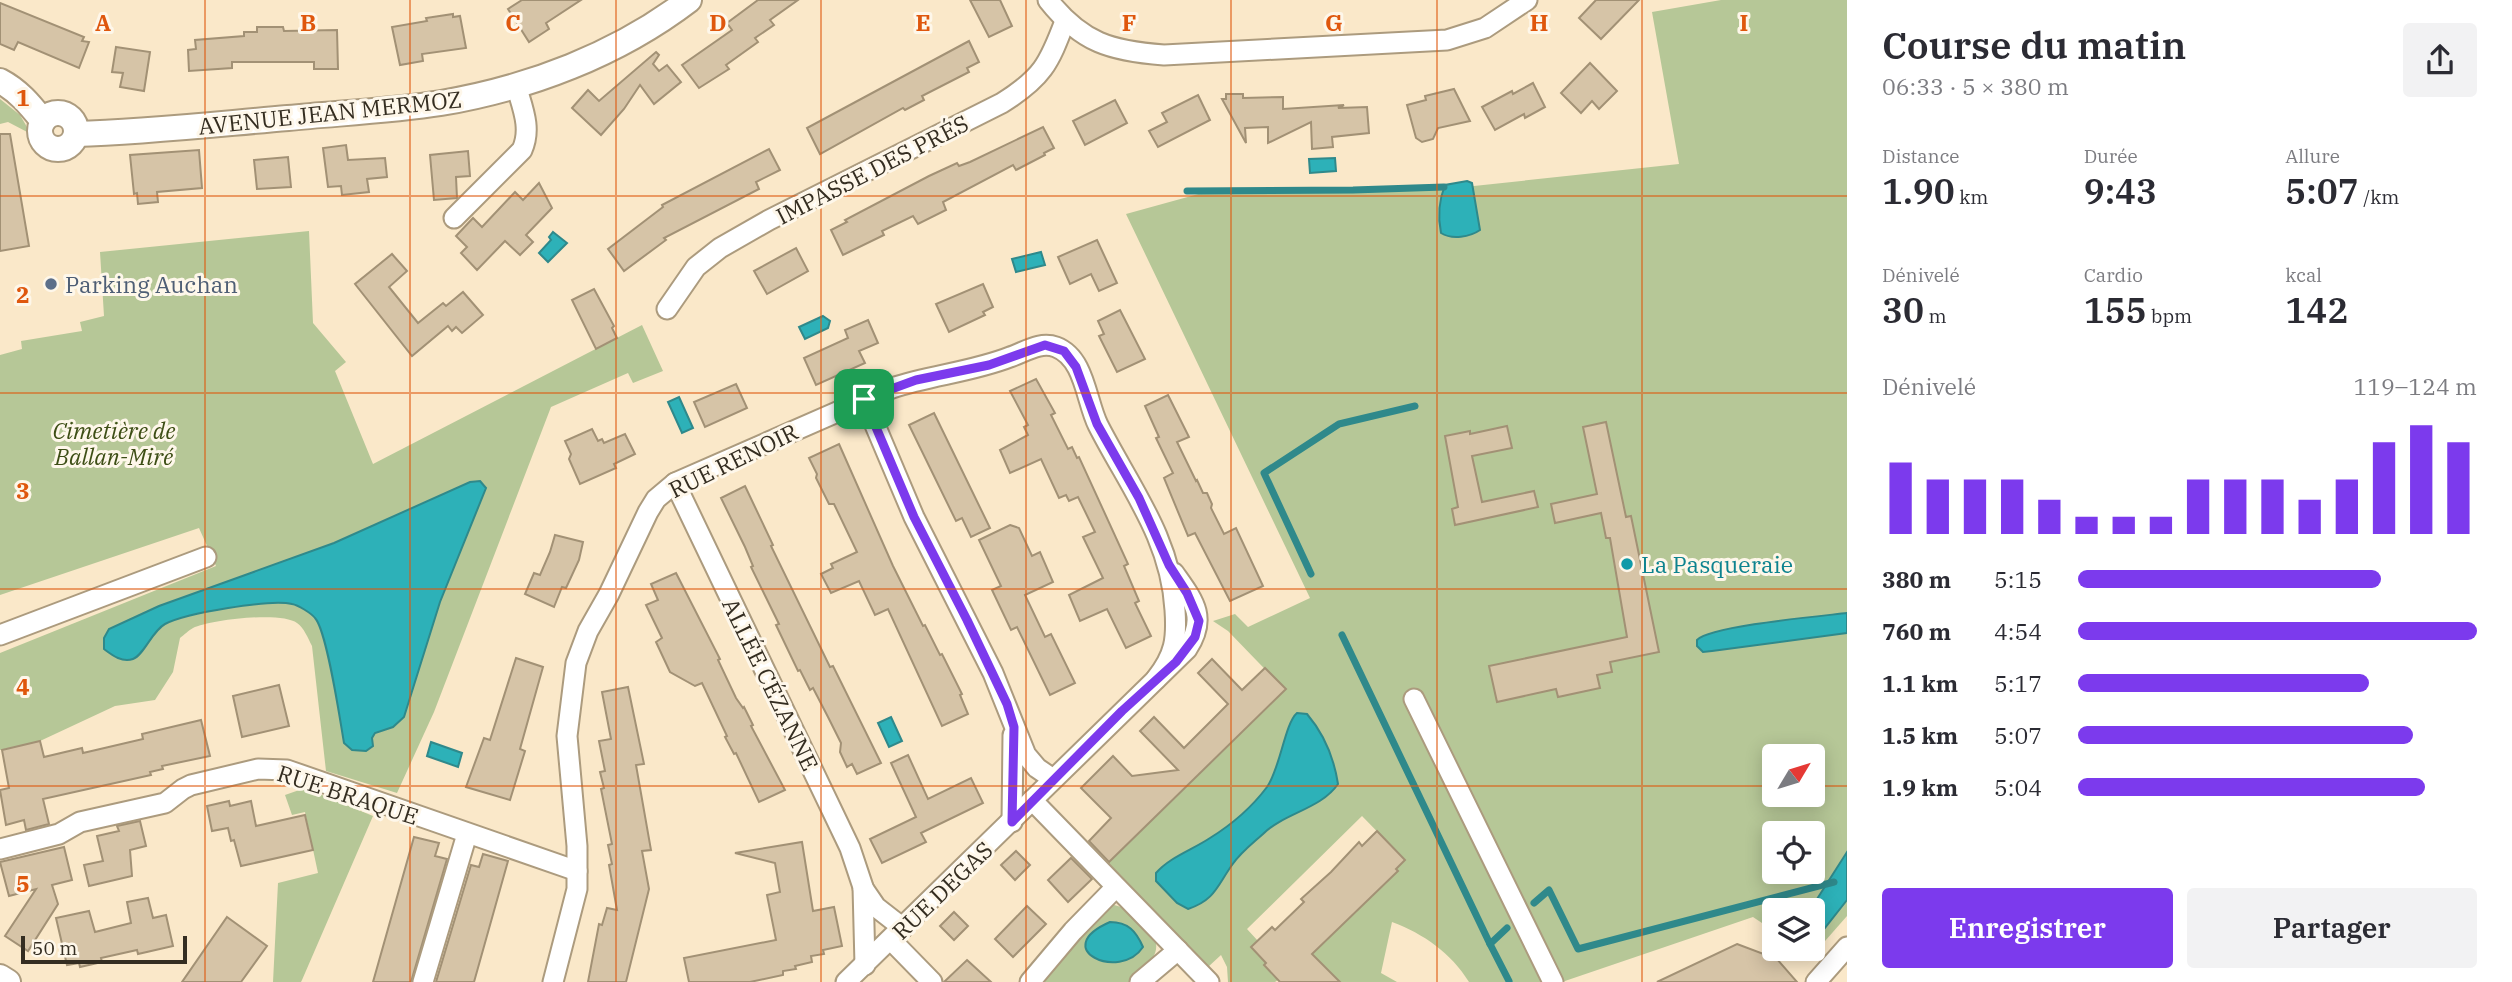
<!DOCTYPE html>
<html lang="fr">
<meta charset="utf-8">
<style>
body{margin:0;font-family:"IBM Plex Serif",serif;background:#f2f2f3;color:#2b2b33;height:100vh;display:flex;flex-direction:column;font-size:26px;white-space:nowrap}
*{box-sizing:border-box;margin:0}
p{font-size:23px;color:#7c7c81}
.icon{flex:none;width:38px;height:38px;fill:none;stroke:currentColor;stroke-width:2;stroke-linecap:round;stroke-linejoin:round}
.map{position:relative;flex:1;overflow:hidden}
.panel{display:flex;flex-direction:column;background:#fff;width:665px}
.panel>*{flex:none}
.needle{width:46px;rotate:52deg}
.controls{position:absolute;left:1762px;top:744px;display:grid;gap:14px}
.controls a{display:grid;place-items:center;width:63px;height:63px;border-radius:7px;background:#fff;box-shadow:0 4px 18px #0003;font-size:35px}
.scale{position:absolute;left:21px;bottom:18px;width:166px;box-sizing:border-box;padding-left:7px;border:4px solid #342d21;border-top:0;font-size:19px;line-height:24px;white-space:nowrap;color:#342d21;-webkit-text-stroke:5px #fef7ea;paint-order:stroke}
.pin{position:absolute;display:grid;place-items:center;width:60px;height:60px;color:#fff;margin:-30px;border-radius:14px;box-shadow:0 4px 10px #0006}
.round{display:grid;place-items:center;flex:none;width:74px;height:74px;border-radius:7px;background:#f2f2f3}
.headline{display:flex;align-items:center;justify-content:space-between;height:119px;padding:0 35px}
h1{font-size:38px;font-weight:600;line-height:52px}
.stats{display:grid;grid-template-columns:repeat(3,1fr);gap:10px;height:119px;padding:7px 35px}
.stats div{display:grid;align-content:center}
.stats b{font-size:35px;font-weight:600}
.stats small{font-size:19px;font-weight:400}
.stats p{font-size:19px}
.chart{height:196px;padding:14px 35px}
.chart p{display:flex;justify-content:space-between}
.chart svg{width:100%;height:126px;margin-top:7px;stroke:#7c3aed;stroke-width:6}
.primary-button{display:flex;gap:14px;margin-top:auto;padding:14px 35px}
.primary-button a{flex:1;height:80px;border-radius:7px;background:#7c3aed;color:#fff;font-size:28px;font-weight:600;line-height:80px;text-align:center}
.primary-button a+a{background:#f2f2f3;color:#2b2b33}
ul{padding:0 35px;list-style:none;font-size:23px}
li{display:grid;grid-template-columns:112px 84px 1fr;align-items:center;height:52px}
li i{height:18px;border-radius:9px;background:#7c3aed}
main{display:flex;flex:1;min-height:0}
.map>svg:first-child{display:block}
.green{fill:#b6c797;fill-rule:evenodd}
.water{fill:#2db1b8;stroke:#2f898b;stroke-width:2}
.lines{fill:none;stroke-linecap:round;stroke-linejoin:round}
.stream{stroke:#2f898b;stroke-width:7}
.building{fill:#d6c4a7;stroke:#a29175;stroke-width:2}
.minor-casing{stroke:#ac9b7e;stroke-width:23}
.tertiary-casing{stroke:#ac9b7e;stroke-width:28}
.minor{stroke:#fff;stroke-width:19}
.tertiary{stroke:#fff;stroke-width:24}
.route-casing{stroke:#fff;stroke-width:14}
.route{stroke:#7c3aed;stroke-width:9}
.grid{fill:none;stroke:#df570d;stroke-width:2;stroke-opacity:0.55}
.service-dot{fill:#5c6f8a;stroke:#fef7ea;stroke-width:2.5}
.culture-dot{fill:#0f9aa8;stroke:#fef7ea;stroke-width:2.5}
.labels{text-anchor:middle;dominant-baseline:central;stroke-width:6;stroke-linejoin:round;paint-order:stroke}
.street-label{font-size:23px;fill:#342d21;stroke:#fef7ea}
.service-label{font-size:23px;fill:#4e5e75;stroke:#fef7ea;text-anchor:start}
.park-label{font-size:23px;font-style:italic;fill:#3d4e15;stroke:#fef7ea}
.culture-label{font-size:23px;fill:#0d838f;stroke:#fef7ea;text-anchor:start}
.grid-label{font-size:23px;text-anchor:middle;font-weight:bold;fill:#df570d;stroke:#fef7ea;stroke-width:6;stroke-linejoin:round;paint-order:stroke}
</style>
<main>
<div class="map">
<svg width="1847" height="982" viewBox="0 0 1847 982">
<rect width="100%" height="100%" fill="#fae8c9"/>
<g class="green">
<path d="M1721 0H1847V916L1811 957 1799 949 1813 948V910H1774V931L1753 917 1562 982H1469C1451 953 1424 934 1392 922L1381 973 1397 982H1340L1309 951 1334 933 1398 871 1396 869 1405 860 1362 816 1247 929 1258 941 1266 963 1264 966 1278 980 1275 982H1228L1227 967 1221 955 1208 967 1108 863 1285 690 1228 631 1213 621 1235 614 1248 627 1310 598 1126 214 1213 190 1455 188 1679 164 1652 12ZM1774 756H1813V794H1774ZM1774 833H1813V872H1774Z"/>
<path d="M0 99 20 115 31 134 8 122 0 124Z"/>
<path d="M309 231 313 323 346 362 335 371 373 464 642 325 663 371 633 383 628 373 551 407 434 712 397 793 326 771 312 646C308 638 304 628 297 623 282 611 210 620 193 628 189 630 184 635 180 638L173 672 155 700 115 706 40 741 0 750V653L216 566 199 528 0 595V355L22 349 21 341 82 331 80 322 104 316 100 252Z"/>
<path d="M305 788 373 816 302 980 301 982H273L278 883 318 873 305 812 292 815 285 795Z"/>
<path d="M1114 905C1125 907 1129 913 1137 920 1142 925 1149 930 1153 936 1165 954 1141 972 1130 982H1037L1106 907Z"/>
</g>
<g class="water">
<path d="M1335 158 1336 171 1310 173 1309 159Z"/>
<path d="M1467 181 1472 183 1480 230C1470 237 1452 240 1441 233 1438 218 1439 200 1445 185Z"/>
<path d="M553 232 567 243 548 262 539 253 551 240 549 237Z"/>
<path d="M1041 252 1045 265 1016 272 1012 259Z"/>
<path d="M823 316 830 321 828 328 805 339 799 327Z"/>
<path d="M679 397 693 428 682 433 668 402Z"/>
<path d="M480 481 486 488 440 602 404 717 393 727 375 733 372 738 373 746 366 751 352 750 344 743C340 720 327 631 315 618 311 613 298 605 292 604 270 599 186 613 165 624 152 631 144 655 133 659 122 663 112 655 104 649V638L109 629 159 606 334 543 470 482Z"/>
<path d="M1847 613V633L1712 651 1703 652 1697 646V640C1710 626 1822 616 1847 613Z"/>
<path d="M1297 713 1307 714C1324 734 1334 758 1338 784 1321 809 1284 813 1263 834 1253 843 1240 853 1232 865 1217 886 1215 900 1188 909L1177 903 1156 881V873C1170 857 1192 850 1210 838 1231 825 1252 807 1267 787 1280 769 1285 723 1297 713Z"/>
<path d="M891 717 902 741 889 747 878 723Z"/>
<path d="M431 742 462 753 458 767 427 756Z"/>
<path d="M1847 852V900L1813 943V910H1810Z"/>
<path d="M1110 922C1128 922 1136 931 1143 947 1120 982 1048 949 1110 922Z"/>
</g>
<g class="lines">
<g class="stream">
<path d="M1187 191 1353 190 1444 187"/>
<path d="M1311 574 1264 473 1339 424 1415 406"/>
<path d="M1342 635 1490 944 1507 928"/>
<path d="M1534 903 1549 890 1578 949 1834 882"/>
<path d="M1490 944 1509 981"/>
</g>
</g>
<g class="building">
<path d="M522 0H581L546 23 549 29 529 42 508 9Z"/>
<path d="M758 0H798L770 20 774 25 755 38 758 42 726 65 729 69 699 88 682 65 732 30 727 23Z"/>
<path d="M970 0H1000L1012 26 989 37Z"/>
<path d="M1596 0H1639L1601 39 1579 18Z"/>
<path d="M0 3 84 37 82 41 89 42 79 68 18 42 14 50 0 44Z"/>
<path d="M453 14V17L460 16 466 48 422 54 423 61 400 65 392 27 427 21 426 18Z"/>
<path d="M257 27H283L284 31 337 30 338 69H314V62H232V68L189 71 188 50 196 49 195 40 244 36V32H257Z"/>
<path d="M969 41 979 62 967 68 969 72 922 96 924 100 905 110 903 108 820 154 807 128Z"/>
<path d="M116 47 150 52 144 91 120 87 123 73 112 72Z"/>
<path d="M656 52 659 55 653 64 659 71 667 65 681 82 654 104 640 85 624 109 601 135 572 108 588 90 599 101Z"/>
<path d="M1590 63 1617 91 1599 109 1592 101 1581 113 1561 93Z"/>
<path d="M1533 83 1545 107 1525 118 1524 114 1495 130 1482 107 1512 91 1513 94Z"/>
<path d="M1454 89 1470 121 1438 128 1433 139 1422 142 1416 138 1407 105 1426 100 1425 96Z"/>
<path d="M1226 94H1243V98L1283 97V109L1344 105 1338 108 1367 107 1369 133 1332 137 1333 147 1312 149 1311 122 1268 143V127L1245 128 1246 143 1222 99H1226Z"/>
<path d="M1198 95 1210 120 1158 147 1149 131 1167 122 1162 113Z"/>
<path d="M1115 100 1127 123 1085 145 1073 121Z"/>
<path d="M1043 127 1054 148 1044 153 1045 155 1016 170 1013 165 943 202 946 210 918 224 913 216 882 231 884 235 843 255 831 230 847 222 845 220 929 176 957 163 959 166 970 162Z"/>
<path d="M0 134H10L29 246 0 251Z"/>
<path d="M346 145 348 160 385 158 387 177 367 179 369 192 342 195 341 186 328 187 323 148Z"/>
<path d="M769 149 780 170 756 182 759 189 664 238 666 240 624 271 608 249 663 207 662 205Z"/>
<path d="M199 150 202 188 157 192 158 202 138 204 137 193 134 194 130 155Z"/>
<path d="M468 151 470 176 456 177 457 198 434 200 430 155Z"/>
<path d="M288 157 291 187 257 189 254 160Z"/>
<path d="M539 183 552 208 526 235 533 242 520 255 505 241 477 270 461 253 467 247 456 236 473 218 482 227 515 192 523 200Z"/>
<path d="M1097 240 1117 283 1099 291 1091 274 1070 284 1058 257Z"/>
<path d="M796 248 808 271 767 294 754 271Z"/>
<path d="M392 254 407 271 389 287 418 323 443 303 446 306 463 292 483 315 462 333 456 327 452 331 448 326 412 356 355 284Z"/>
<path d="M983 284 993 307 983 312 985 315 949 332 936 304Z"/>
<path d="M594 289 614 326 612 328 617 338 596 349 572 300Z"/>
<path d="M1120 310 1145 359 1117 372 1099 336 1104 334 1098 321Z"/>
<path d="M868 320 878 343 859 351 865 363 816 385 804 358 848 338 845 330Z"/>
<path d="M1036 379 1055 413 1051 415 1068 449 1072 447 1077 458 1079 457 1128 564 1124 566 1139 601 1135 603 1151 636 1126 648 1107 609 1080 621 1069 595 1103 578 1083 537 1095 532 1078 497 1069 501 1066 495 1059 498 1041 459 1010 473 1000 450 1028 435 1024 427 1028 425 1010 391Z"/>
<path d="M736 384 747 408 705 427 694 402Z"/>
<path d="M1168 395 1189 437 1177 442 1196 481 1197 480 1203 493H1207L1212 504 1211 508 1224 534 1236 528 1263 586 1230 601 1195 533 1188 536 1164 478 1173 473 1156 438 1159 437 1145 406Z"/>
<path d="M934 413 990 528 971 537 962 518 956 521 909 425Z"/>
<path d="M1606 422 1626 517 1631 516 1659 652 1610 662 1612 672 1597 675 1600 688 1558 697 1556 689 1497 702 1489 666 1627 637 1610 538H1606L1601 513 1555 523 1551 504 1597 494 1583 427Z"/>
<path d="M1507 426 1512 448 1472 456 1482 502 1534 491 1538 507 1455 525 1452 509 1458 507 1445 436 1470 431V434Z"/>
<path d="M592 429 598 441 602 439 604 443 625 434 635 454 614 464 616 468 580 484 569 459 571 454 565 441Z"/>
<path d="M839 444 893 566 923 626 925 625 940 655 942 654 962 694 960 695 968 714 942 726 888 609 875 615 859 581 831 593 821 574 833 568 831 564 857 552 834 504H829L816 478 817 474 809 458Z"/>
<path d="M745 486 773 545 771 546 830 667 833 666 881 763 857 774 852 764 847 767 840 752 841 743 828 717 813 688 810 690 800 670 798 671 776 625 779 624 751 567 753 566 745 547 721 498Z"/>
<path d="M1010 525 1019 528 1032 556 1040 552 1053 582 1025 595 1045 637 1051 634 1075 683 1050 695 1017 627 1011 630 992 590 1001 586 979 540Z"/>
<path d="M555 535 583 542 579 560 566 588 562 587 554 607 525 594 534 573 540 575 550 552Z"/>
<path d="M676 573 720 659 718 660 736 698 743 708 744 707 753 725 751 726 785 790 759 802 736 753 734 754 725 737 727 736 702 683 695 686 670 672 656 642 662 638 646 605 658 600 651 584Z"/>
<path d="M516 658 543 667 520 749 525 751 510 800 466 787 484 738 490 740Z"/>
<path d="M1212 659 1242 690 1265 668 1286 689 1109 862 1089 841 1111 818 1081 788 1113 756 1132 776 1178 770 1140 731 1154 717 1184 748 1228 704 1198 673Z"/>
<path d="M279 685 289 726 242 737 233 696Z"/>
<path d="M628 687 644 764 636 765 651 850 642 851 649 889 626 982H588L599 924 602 925 607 908 617 910 609 865 612 864 608 845 612 844 601 789 604 788 600 772 605 771 599 741 611 739 602 692Z"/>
<path d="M201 720 210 756 162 766 163 769 150 772 151 775 43 799 49 824 26 830 24 820 6 825 0 790 9 788 2 750 40 741 44 757 82 748 83 753 143 739 142 734Z"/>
<path d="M908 755 928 799 971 778 983 803 921 833 926 842 882 863 870 839 916 817 891 763Z"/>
<path d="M229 801 230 806 251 801 256 826 305 815 313 850 241 866 234 840 231 841 228 828 212 831 207 806Z"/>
<path d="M140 821 146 846 130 850 132 876 89 886 84 865 103 861 97 836 119 831 117 826Z"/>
<path d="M1377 831 1405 860 1396 869 1398 871 1312 954 1340 982H1280L1264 965 1266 963 1251 947 1272 927 1275 930 1304 902 1301 899 1331 872 1359 842 1362 846Z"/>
<path d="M414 837 439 843 435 856 447 859 411 982H373Z"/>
<path d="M802 842 813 911 834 907 842 946 823 950 824 954 811 956 812 962 795 966 796 969 783 971V975L750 982H689L684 958 776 940 767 895 780 892 775 863 735 853Z"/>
<path d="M64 847 72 880 52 885 58 904 28 951 5 936 36 889 9 896 0 862Z"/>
<path d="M1016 851 1030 865 1015 880 1001 865Z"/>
<path d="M483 854 508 861 474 982H436L471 865 479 867Z"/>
<path d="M1071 858 1092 879 1068 902 1048 880Z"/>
<path d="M148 898 153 918 166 915 173 946 138 954 137 950 101 958 102 962 80 967 79 963 67 965 56 918 89 911 95 932 131 923 127 902Z"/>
<path d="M1027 906 1046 924 1013 957 995 939Z"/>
<path d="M954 912 968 926 954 940 940 926Z"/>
<path d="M227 917 267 946 241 982H182Z"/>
<path d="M1737 944 1777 959 1797 982H1657Z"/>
<path d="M967 960 991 982H944Z"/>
</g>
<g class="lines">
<g class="minor-casing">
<g id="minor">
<path d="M1048 0C1082 43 1111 51 1164 55L1447 40 1485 28 1527 0"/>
<path d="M454 218 522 150C532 128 522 107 516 85"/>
<path d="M667 309 696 267 720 248 769 220 1002 103C1042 78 1049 64 1065 21"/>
<path d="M864 399 914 517 993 673 1026 755 1037 768 1053 779"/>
<path d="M675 483 850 848 863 887 865 965"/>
<path d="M0 635 206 557"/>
<path d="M1414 699 1553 982"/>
<path d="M1032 800 1209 982"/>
<path d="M1012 822 1013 735"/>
<path d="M0 849 59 834 80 822 165 803 183 789 191 785 258 769 287 770 577 871"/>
<path d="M863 888 876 907 903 928"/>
<path d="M891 940 932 982"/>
<path d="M423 982 467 834"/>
<path d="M553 982 577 889V846L567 736 576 663 588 631 609 594 648 512 656 499 675 483 892 388C931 375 972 372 1010 357 1025 352 1040 341 1056 347 1085 358 1086 401 1098 425 1129 486 1171 538 1175 610 1177 639 1175 655 1156 679"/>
<path d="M846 982 1187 649C1208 617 1193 600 1174 573"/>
<path d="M1030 982 1073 931 1116 887"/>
<path d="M1140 982 1178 950"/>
<path d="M1816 982 1847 947"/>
</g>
</g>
<g class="tertiary-casing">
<g id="tertiary">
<path d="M0 81C19 91 30 105 43 121"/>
<circle cx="58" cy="131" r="18"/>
<path d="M76 134C147 132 217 124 288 118 339 113 390 111 441 103 529 88 617 55 689 0"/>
<path d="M0 977 8 982"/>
</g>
</g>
<use href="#minor" class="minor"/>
<use href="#tertiary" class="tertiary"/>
</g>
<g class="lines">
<g class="route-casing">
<path id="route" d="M1045 345 1064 351 1076 367 1097 424 1139 498 1169 565 1187 593 1199 621 1195 637 1176 662 1122 711 1012 822 1014 727 1007 704 967 620 914 517 864 399 916 380 989 365Z"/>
</g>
<use href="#route" class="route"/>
</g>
<path class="grid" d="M205 0V982M410 0V982M616 0V982M821 0V982M1026 0V982M1231 0V982M1437 0V982M1642 0V982M0 196H1847M0 393H1847M0 589H1847M0 786H1774M1813 786H1847"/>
<circle class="service-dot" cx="51" cy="284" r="7"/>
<circle class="culture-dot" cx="1627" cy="564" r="7"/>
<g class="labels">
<g class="street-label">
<text transform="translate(330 112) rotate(-6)">AVENUE JEAN MERMOZ</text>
<text transform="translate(872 169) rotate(-27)">IMPASSE DES PRÉS</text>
<text transform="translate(733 460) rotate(-26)">RUE RENOIR</text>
<text transform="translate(771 684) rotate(64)">ALLÉE CÉZANNE</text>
<text transform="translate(348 794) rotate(18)">RUE BRAQUE</text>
<text transform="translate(942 890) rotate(-44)">RUE DEGAS</text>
</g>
<g class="service-label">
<text x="65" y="284">Parking Auchan</text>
</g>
<g class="park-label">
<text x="114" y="430">Cimetière de<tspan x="114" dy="26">Ballan-Miré</tspan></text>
</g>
<g class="culture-label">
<text x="1641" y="564">La Pasqueraie</text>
</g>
</g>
<g class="grid-label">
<text x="103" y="31">A</text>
<text x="308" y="31">B</text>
<text x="513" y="31">C</text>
<text x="718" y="31">D</text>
<text x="923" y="31">E</text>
<text x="1129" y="31">F</text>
<text x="1334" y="31">G</text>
<text x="1539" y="31">H</text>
<text x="1744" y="31">I</text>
<text x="23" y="106">1</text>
<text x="23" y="303">2</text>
<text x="23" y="499">3</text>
<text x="23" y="695">4</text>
<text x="23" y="892">5</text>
</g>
</svg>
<div class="controls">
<a><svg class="needle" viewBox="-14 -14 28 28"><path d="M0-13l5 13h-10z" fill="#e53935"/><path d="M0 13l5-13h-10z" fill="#7c7c81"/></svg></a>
<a><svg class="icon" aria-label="locate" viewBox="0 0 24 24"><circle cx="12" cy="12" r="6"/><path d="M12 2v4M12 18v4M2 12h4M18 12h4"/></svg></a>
<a><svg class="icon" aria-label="layers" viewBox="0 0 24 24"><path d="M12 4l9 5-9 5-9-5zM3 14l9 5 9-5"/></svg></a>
</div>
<div class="scale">50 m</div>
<div class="pin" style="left:864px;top:399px;background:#1e9e55"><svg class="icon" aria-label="arrive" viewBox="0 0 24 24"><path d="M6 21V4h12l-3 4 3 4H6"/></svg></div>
</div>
<section class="panel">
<div class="headline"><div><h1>Course du matin</h1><p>06:33 · 5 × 380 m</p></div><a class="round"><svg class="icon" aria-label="share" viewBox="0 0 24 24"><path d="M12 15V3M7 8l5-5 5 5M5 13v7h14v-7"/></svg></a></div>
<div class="stats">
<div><p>Distance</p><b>1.90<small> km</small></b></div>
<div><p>Durée</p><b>9:43</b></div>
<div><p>Allure</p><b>5:07<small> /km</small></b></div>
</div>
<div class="stats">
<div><p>Dénivelé</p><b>30<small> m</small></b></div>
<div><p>Cardio</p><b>155<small> bpm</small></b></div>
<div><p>kcal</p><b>142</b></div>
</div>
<div class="chart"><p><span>Dénivelé</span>119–124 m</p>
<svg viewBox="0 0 160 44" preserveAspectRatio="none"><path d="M5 44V19M15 44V25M25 44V25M35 44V25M45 44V32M55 44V38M65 44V38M75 44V38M85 44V25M95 44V25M105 44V25M115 44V32M125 44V25M135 44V12M145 44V6M155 44V12"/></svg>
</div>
<ul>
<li><b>380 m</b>5:15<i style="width:76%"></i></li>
<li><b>760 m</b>4:54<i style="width:100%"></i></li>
<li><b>1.1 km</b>5:17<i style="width:73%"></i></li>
<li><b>1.5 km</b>5:07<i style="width:84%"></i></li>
<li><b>1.9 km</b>5:04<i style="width:87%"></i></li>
</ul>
<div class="primary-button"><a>Enregistrer</a><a>Partager</a></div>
</section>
</main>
